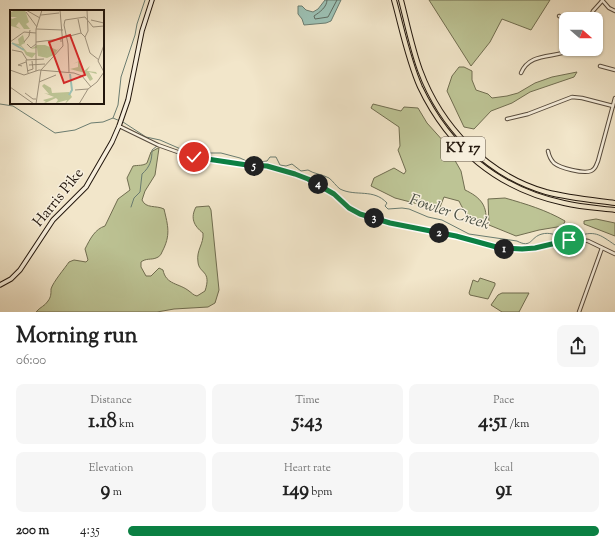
<!DOCTYPE html>
<style>
body{margin:0;font-family:"Sorts Mill Goudy",serif;background:#f6f6f6;color:#222;height:100vh;display:flex;flex-direction:column;font-size:15px;white-space:nowrap}
*{box-sizing:border-box;margin:0}
p{font-size:13px;color:#767676}
.icon{flex:none;width:22px;height:22px;fill:none;stroke:currentColor;stroke-width:2;stroke-linecap:round;stroke-linejoin:round}
.map{position:relative;height:312px;overflow:hidden}
.details{display:flex;flex-direction:column;background:#fff;flex:1}
.details>*{flex:none}
.needle{width:26px;rotate:110deg}
.controls{position:absolute;left:559px;top:12px;display:grid;gap:8px}
.controls a{display:grid;place-items:center;width:44px;height:44px;border-radius:8px;background:#fff;box-shadow:0 1px 3px #0004;font-size:20px}
.pin{position:absolute;display:grid;place-items:center;width:34px;height:34px;color:#fff;margin:-17px;border:2px solid #fff;border-radius:50%;box-shadow:0 1px 4px #0007}
.km{position:absolute;width:20px;height:20px;margin:-10px;border-radius:50%;background:#222;color:#fff;font-size:11px;line-height:20px;text-align:center}
.round{display:grid;place-items:center;flex:none;width:42px;height:42px;border-radius:8px;background:#f6f6f6}
.summary{display:flex;align-items:center;justify-content:space-between;height:68px;padding:0 16px}
h1{font-size:22px;font-weight:800;line-height:30px}
.metrics{display:grid;grid-template-columns:repeat(3,1fr);gap:6px;height:68px;padding:4px 16px}
.metrics div{display:grid;align-content:center;border-radius:8px;background:#f6f6f6;text-align:center}
.metrics b{font-size:20px;font-weight:800}
.metrics small{font-size:11px;font-weight:400}
.metrics p{font-size:11px}
ul{padding:0 16px;list-style:none;font-size:13px}
li{display:grid;grid-template-columns:64px 48px 1fr;align-items:center;height:30px}
li i{height:10px;border-radius:5px;background:#0b8043}
.map>svg:first-child{display:block}
.green{fill:#bdc495;stroke:#706d50}
.water{fill:#9cc0b3;stroke:#6b7c70}
.lines{fill:none;stroke-linecap:round;stroke-linejoin:round}
.shore{stroke:#5f6b60;stroke-width:1}
.stream{stroke:#6b7c70;stroke-width:1}
.minor-casing{stroke:#564a3c;stroke-width:4.5}
.secondary-casing{stroke:#22160c;stroke-width:5.5}
.primary-casing{stroke:#22160c;stroke-width:6}
.minor{stroke:#f7efdd;stroke-width:2.5}
.secondary{stroke:#f7efdd;stroke-width:3.5}
.primary{stroke:#f2e6ca;stroke-width:4}
.route-casing{stroke:#fff;stroke-width:8}
.route{stroke:#0b8043;stroke-width:5}
.labels{text-anchor:middle;dominant-baseline:central;stroke-width:3;stroke-linejoin:round;paint-order:stroke}
.shield{fill:#f7efdd;stroke:#62574b;stroke-width:1}
.shield-label{font-size:14px;font-weight:bold;fill:#22160c}
.street-label{font-size:15px;fill:#22160c;stroke:#f7efdd}
.water-label{font-size:16px;font-style:italic;fill:#4d5246;stroke:#f7efdd}
.inset-river{fill:none;stroke:#9cc0b3;stroke-width:2}
.inset-road{fill:none;stroke:#9f937e;stroke-width:1}
.view{fill:#d62828;fill-opacity:0.15;stroke:#d62828;stroke-width:2}
.inset-edge{fill:none;stroke:#22160c;stroke-width:2}
</style>
<div class="map">
<svg width="615" height="312" viewBox="0 0 615 312">
<rect width="100%" height="100%" fill="#f2e6ca"/>
<filter id="stains"><feTurbulence type="fractalNoise" baseFrequency=".005" numOctaves="4"/><feColorMatrix values="0 0 0 0 .2 0 0 0 0 .09 0 0 0 0 .02 0 0 0 .5 -.17"/></filter>
<radialGradient id="worn" r=".72"><stop offset=".6" stop-color="#630" stop-opacity="0"/><stop offset="1" stop-color="#630" stop-opacity=".3"/></radialGradient>
<g class="green">
<path d="M429 0H550L531 30 502 19 490 42 471 66Z"/>
<path d="M459 67H464L472 71V80L476 90 488 94 492 98 507 96 518 93 535 83 552 77 577 72 574 77 530 92 512 103 491 111 474 129 464 127 447 91 452 76Z"/>
<path d="M373 104 401 111 404 107 418 108 427 123 445 143 461 171 465 190C480 197 489 206 485 225 472 223 464 212 459 201L444 197 438 212 418 204 395 198 371 186 374 178 394 168 404 174 406 171 398 150 400 146 399 127 371 108Z"/>
<path d="M158 148H159L155 175 145 191 142 200C146 209 156 205 164 209 168 226 171 235 162 252 161 255 159 257 156 258 151 260 146 258 141 262V267L146 276H151L159 268 163 270C166 285 179 283 189 291 192 293 193 295 197 296L205 291C212 270 199 274 198 262 196 250 204 244 203 233 194 226 190 218 196 207L209 206 211 210 219 290 215 303 208 307 174 309 157 312H36C40 307 45 306 48 301 51 297 51 294 51 289 53 282 65 268 69 262L74 260 86 262 88 260 85 249C90 239 95 229 105 226L118 199 130 190 127 178 133 166C138 165 143 166 147 163L151 152Z"/>
<path d="M505 198C526 204 546 210 565 221L563 226 539 230 516 236 489 225 488 199Z"/>
<path d="M596 219 615 223V236L584 224V221Z"/>
<path d="M480 278 495 283V285L488 299 470 295 469 293 473 280 478 282Z"/>
<path d="M502 293H529L519 312H502L491 305 498 295Z"/>
</g>
<path class="water" d="M325 0H341L331 21 326 23 304 25 302 19 298 14V6H302L306 10 313 12 318 9Z"/>
<g class="lines">
<path class="shore" d="M327 0C327 7 320 12 314 16L315 19 328 17 337 0"/>
<g class="stream">
<path d="M0 104 13 106 55 133 75 130 91 123 103 122 113 118 120 121"/>
<path d="M113 118 118 105 121 77 135 35 137 24 145 0"/>
<path d="M123 122 146 137 160 140 183 150H193L206 153H221L240 158 251 163 267 161 270 157H276L280 165 286 166 292 164 301 171 308 170C314 174 322 174 329 178 333 181 336 186 340 189 356 197 373 188 387 203L385 206 388 209 402 208 409 209 428 217 442 220 469 234 517 241C532 249 530 237 542 234 549 232 556 235 562 237L568 232 575 237C595 230 599 234 615 245"/>
<path d="M131 207 134 198 140 192 142 174C150 167 152 160 152 150L157 146"/>
</g>
<g class="minor-casing">
<g id="minor">
<path d="M602 0 609 8 615 11"/>
<path d="M559 16 568 19"/>
<path d="M590 19 593 11 602 1"/>
<path d="M600 66 615 70"/>
<path d="M521 73C530 51 556 59 573 49"/>
<path d="M507 119 528 114 572 97 582 98 613 106"/>
<path d="M119 126 158 145 189 156 247 165 267 166 300 176 335 194 352 211 390 223 456 236 500 248 522 249 535 248 569 241 581 240 588 241 615 254"/>
<path d="M548 151C549 156 551 160 554 163 560 168 583 174 591 171 596 169 596 165 598 161L615 98"/>
<path d="M579 312 602 248"/>
</g>
</g>
<g class="secondary-casing">
<path id="secondary" d="M0 285 11 279 20 270 53 220 86 187 112 142 119 126 128 100 142 31 152 0"/>
</g>
<g class="primary-casing">
<g id="primary">
<path d="M394 0C402 29 408 60 420 87 449 148 498 189 564 203 581 207 598 208 615 210"/>
<path d="M401 0C407 23 412 48 420 70 441 127 487 175 546 192 569 198 592 200 615 203"/>
</g>
</g>
<use href="#minor" class="minor"/>
<use href="#secondary" class="secondary"/>
<use href="#primary" class="primary"/>
</g>
<g class="lines">
<g class="route-casing">
<path id="route" d="M194 157 247 165 267 166 295 174 308 179 334 194 349 208 360 214 390 223 456 236 500 248 522 249 535 248 569 240"/>
</g>
<use href="#route" class="route"/>
</g>
<g class="labels">
<rect class="shield" x="441" y="137" width="44" height="24" rx="3"/>
<g class="shield-label">
<text x="463" y="149">KY 17</text>
</g>
<g class="street-label">
<text transform="translate(59 198) rotate(-51)">Harris Pike</text>
</g>
<g class="water-label">
<text transform="translate(449 213) rotate(18)">Fowler Creek</text>
</g>
</g>
<g transform="translate(10 10)">
<rect width="94" height="94" fill="#f2e6ca"/>
<path d="M6 0H15L19 12 16 14 20 19H14L9 12 6 16 11 19 1 16 0 7 2 9 7 7H0L1 2ZM13 25 15 33 11 35 17 42 26 43 22 48 16 45 12 37 1 33 9 34 8 29ZM45 33 49 38 44 45 37 48 28 46 27 38 21 39 27 35H35L47 40 49 38ZM69 51 74 61 80 56 77 61 86 62 87 64 79 62 83 69 80 71 75 63 60 59 68 57V52L63 54ZM34 74 41 78 42 83 59 82 62 87 55 94 57 90 46 93 48 90 46 88 33 94H32L36 92 33 90 44 87 34 83 39 84 32 76Z" fill="#bdc495"/>
<path class="inset-river" d="M2 33 14 40M59 85 62 80 60 64"/>
<path class="inset-road" d="M16 0 30 8M77 0 78 21 75 27 80 43 89 50M16 2 27 17M31 5 49 3M68 9 71 23M81 10 94 13M26 19 53 20M56 27 71 23 75 27M0 32 14 22 26 23M14 32 19 26 20 20M26 32 51 29V32M17 34 21 38 26 34M2 40 12 42 17 50M19 55 35 54M12 56 8 55 16 52M0 60 14 65 29 60 64 63 72 66 81 77M17 61 23 59 22 51M26 61V19L32 0M59 62 58 34 54 15 55 10 75 7 83 17 94 16M18 63 16 50 34 49M29 72 46 65M0 77 24 94M65 80 78 79M15 83 23 89H26M26 94 31 60 53 36 50 0M69 94 78 79 87 72 94 62 88 51 94 35"/>
<path class="view" d="M60 25 75 65 54 73 39 32Z"/>
<rect width="94" height="94" class="inset-edge"/>
</g>
<rect width="100%" height="100%" filter="url(#stains)"/>
<rect width="100%" height="100%" fill="url(#worn)"/>
</svg>
<div class="controls">
<a><svg class="needle" viewBox="-14 -14 28 28"><path d="M0-13l5 13h-10z" fill="#e53935"/><path d="M0 13l5-13h-10z" fill="#767676"/></svg></a>
</div>
<div class="pin" style="left:569px;top:240px;background:#1e9e55"><svg class="icon" aria-label="arrive" viewBox="0 0 24 24"><path d="M6 21V4h12l-3 4 3 4H6"/></svg></div>
<div class="pin" style="left:194px;top:157px;background:#d93025"><svg class="icon" aria-label="check" viewBox="0 0 24 24"><path d="M5 12l5 5 9-10"/></svg></div>
<b class="km" style="left:504px;top:249px">1</b>
<b class="km" style="left:439px;top:233px">2</b>
<b class="km" style="left:374px;top:218px">3</b>
<b class="km" style="left:318px;top:184px">4</b>
<b class="km" style="left:254px;top:166px">5</b>
</div>
<section class="details">
<div class="summary"><div><h1>Morning run</h1><p>06:00</p></div><a class="round"><svg class="icon" aria-label="share" viewBox="0 0 24 24"><path d="M12 15V3M7 8l5-5 5 5M5 13v7h14v-7"/></svg></a></div>
<div class="metrics">
<div><p>Distance</p><b>1.18<small> km</small></b></div>
<div><p>Time</p><b>5:43</b></div>
<div><p>Pace</p><b>4:51<small> /km</small></b></div>
</div>
<div class="metrics">
<div><p>Elevation</p><b>9<small> m</small></b></div>
<div><p>Heart rate</p><b>149<small> bpm</small></b></div>
<div><p>kcal</p><b>91</b></div>
</div>
<ul>
<li><b>200 m</b>4:35<i style="width:100%"></i></li>
</ul>
</section>
